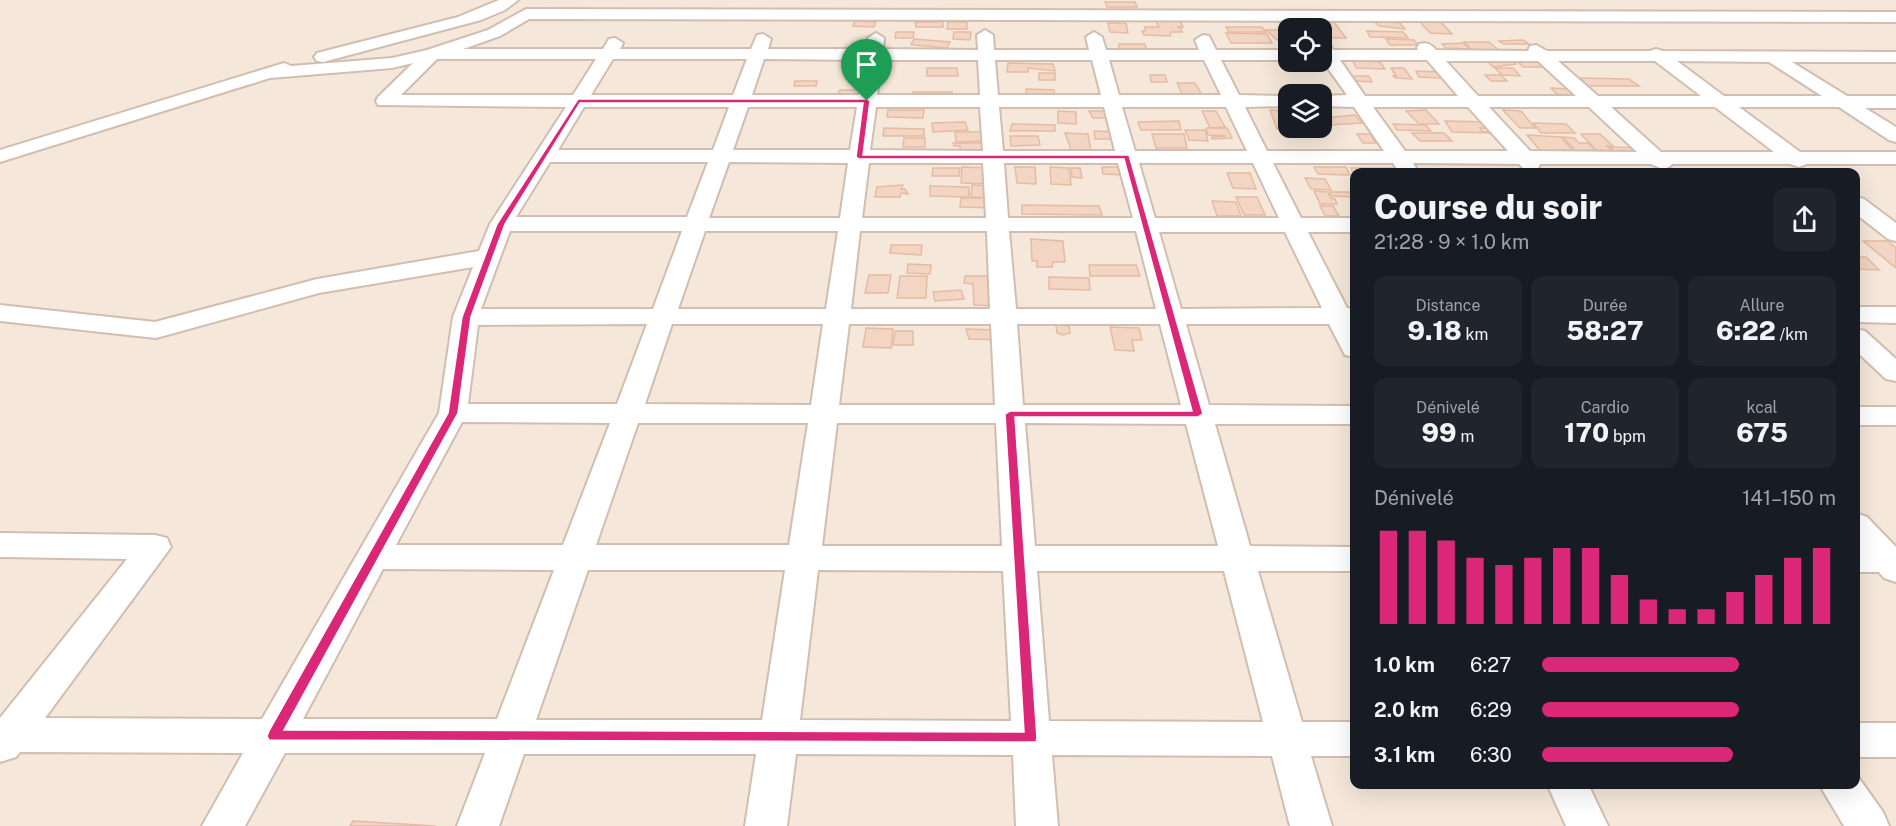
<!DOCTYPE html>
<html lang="fr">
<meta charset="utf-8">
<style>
body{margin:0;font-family:"Public Sans",sans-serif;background:#20242c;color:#f1f3f6;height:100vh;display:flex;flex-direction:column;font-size:22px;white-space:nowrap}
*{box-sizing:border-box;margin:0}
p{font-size:20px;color:#9ea1a6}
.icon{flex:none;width:33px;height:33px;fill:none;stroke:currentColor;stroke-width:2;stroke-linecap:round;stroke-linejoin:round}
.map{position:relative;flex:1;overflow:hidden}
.sheet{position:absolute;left:1350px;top:168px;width:510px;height:621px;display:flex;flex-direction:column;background:#171b24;border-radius:12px;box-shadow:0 6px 24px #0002}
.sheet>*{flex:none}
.buttons{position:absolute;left:1278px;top:18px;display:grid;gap:12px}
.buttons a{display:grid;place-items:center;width:54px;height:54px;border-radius:12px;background:#171b24;box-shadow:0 6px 24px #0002;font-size:30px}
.pin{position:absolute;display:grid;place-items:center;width:51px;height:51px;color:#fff;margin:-62px -26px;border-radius:50% 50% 50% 0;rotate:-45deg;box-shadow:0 0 6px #0007}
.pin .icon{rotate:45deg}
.round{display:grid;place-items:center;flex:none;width:63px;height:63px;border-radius:12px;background:#20242c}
.summary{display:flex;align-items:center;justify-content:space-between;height:102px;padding:0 24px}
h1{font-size:33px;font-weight:800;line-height:45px}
.stats{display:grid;grid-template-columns:repeat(3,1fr);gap:9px;height:102px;padding:6px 24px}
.stats div{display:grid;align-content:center;border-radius:12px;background:#20242c;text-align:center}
.stats b{font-size:26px;font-weight:800}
.stats small{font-size:16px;font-weight:400}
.stats p{font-size:16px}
.chart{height:168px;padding:12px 24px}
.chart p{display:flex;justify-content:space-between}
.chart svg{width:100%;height:108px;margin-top:6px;stroke:#db2777;stroke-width:6}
ul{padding:0 24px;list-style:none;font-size:20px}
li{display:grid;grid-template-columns:96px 72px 1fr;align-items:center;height:45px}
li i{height:15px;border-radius:8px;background:#db2777}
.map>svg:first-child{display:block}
.residential{fill:#f5e8da;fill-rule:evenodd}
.building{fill:#f3d5c3;stroke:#e6bba3;stroke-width:1.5}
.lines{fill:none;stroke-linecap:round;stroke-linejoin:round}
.minor-casing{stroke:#d1beb0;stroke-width:4}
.minor{fill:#fff;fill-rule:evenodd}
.route{fill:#db2777;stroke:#fff;stroke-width:1.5;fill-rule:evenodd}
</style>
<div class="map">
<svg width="1896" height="826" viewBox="0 0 1896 826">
<rect width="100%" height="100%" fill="#fdf6ec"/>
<path class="residential" d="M0 0H1896V826H0ZM1288 28H1322V62H1288ZM1288 94H1322V128H1288ZM1354 172H1856V784H1354Z"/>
<g class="building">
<path d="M1105 2H1135L1137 7H1107Z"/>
<path d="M1155 20H1179L1183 27H1177L1181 28 1182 32H1171L1170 36 1144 35 1142 31H1145V27H1159Z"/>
<path d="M855 21 876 22 874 27 853 26Z"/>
<path d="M1312 21H1333L1346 38H1323L1322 28H1317Z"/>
<path d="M1374 21 1400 23 1405 29 1379 26Z"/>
<path d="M1419 21H1440L1452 34 1430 33Z"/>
<path d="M915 22H943V27H916Z"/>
<path d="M948 22H967V29H947Z"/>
<path d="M1108 23H1126L1128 33 1110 32Z"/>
<path d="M1226 27H1262L1266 32H1229Z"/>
<path d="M1279 27 1288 29V40H1277L1266 30H1281Z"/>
<path d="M1367 31 1403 32 1408 38 1370 37Z"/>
<path d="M896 32H914L913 38H895Z"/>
<path d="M954 32H971L970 40 953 39Z"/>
<path d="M1226 33 1267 34 1272 43H1231Z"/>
<path d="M914 39 950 42 947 48 914 45 911 44Z"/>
<path d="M1386 39 1414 40 1418 45H1390Z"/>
<path d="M1523 40 1529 44H1504L1498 41Z"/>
<path d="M1464 42H1489L1501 52 1475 53Z"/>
<path d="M1464 43 1469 49 1446 48 1442 44Z"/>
<path d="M1119 44H1145L1148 55H1118Z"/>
<path d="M1485 59H1510L1516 64 1493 67Z"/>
<path d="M1516 60H1537L1544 67H1523Z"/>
<path d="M1353 61 1380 62 1385 69 1356 68Z"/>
<path d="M1008 63 1053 64 1055 71 1028 68V72H1007Z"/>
<path d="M927 68H957L958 76H927Z"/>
<path d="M1391 68H1404L1412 79 1396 78 1393 76H1396Z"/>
<path d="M1495 68H1513L1520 76 1502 75Z"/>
<path d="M1416 71 1438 72 1441 78 1419 77Z"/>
<rect x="1039" y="73" width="16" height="7"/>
<path d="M1150 75H1165L1167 82H1151Z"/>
<path d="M1485 75H1501L1507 81H1491Z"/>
<path d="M1352 76H1369L1372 82 1355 81Z"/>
<path d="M1580 78 1629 79 1639 86H1588Z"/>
<path d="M795 81H817L816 86H794Z"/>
<path d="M1177 83H1195L1205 100H1185Z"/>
<path d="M1551 88 1569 89 1578 97H1560Z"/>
<path d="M1026 89 1054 90 1055 96H1026Z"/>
<path d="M840 90H865L854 101 834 100Z"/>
<rect x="913" y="92" width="39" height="7"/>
<path d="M888 110H924L923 118 887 117Z"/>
<path d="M1270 110 1288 111V128L1296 129H1277Z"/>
<path d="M1426 110 1439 124H1419L1406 111Z"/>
<path d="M1503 110 1521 111 1535 128H1520Z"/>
<path d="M1058 111 1076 112V124L1058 123Z"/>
<path d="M1089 111H1108L1111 118H1093Z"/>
<path d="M1202 111H1216L1225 127 1210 128Z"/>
<path d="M1355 115 1362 123 1328 125 1322 120V118Z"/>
<path d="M1179 121 1181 130H1141L1138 122Z"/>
<path d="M1445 121 1485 122 1491 129 1480 128 1482 131 1493 133 1452 132Z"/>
<path d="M965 122 968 130 933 132 932 123Z"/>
<path d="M1533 123 1566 124 1575 133H1541Z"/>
<path d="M1012 124 1055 125V131H1010Z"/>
<path d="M1393 124 1425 125 1431 131 1397 130Z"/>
<path d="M884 128 924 129V136H883Z"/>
<path d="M1206 128H1227L1232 138 1212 139V137L1226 136 1208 135Z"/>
<path d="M1185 130H1205L1208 141 1189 140Z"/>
<path d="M1094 131 1115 132 1117 139H1095Z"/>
<path d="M955 132H983L984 141 956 142Z"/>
<path d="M1065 133 1088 134 1091 151 1071 150Z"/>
<path d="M1412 133H1444L1452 141H1420Z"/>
<path d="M1152 134H1184L1187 148H1156Z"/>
<path d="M1357 134H1370L1376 143H1363Z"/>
<path d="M1581 134H1600L1613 146H1607L1612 151 1596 150Z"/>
<path d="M1527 135 1561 137 1578 156 1544 155Z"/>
<path d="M1010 136H1038L1040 145 1011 146Z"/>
<path d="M1563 137 1574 138 1579 143H1588L1601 156H1580Z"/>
<path d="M904 138H925V147H903Z"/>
<path d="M953 143H986L987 156 960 155V146H954Z"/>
<path d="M1610 147 1647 148 1657 157H1619Z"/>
<path d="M962 167 987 168 988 184 961 183Z"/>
<path d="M1015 167H1035L1036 184 1017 183Z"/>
<path d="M1050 167 1069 168 1071 185 1051 184Z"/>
<path d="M1102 167H1122L1123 175 1103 174Z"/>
<path d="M1314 167H1346L1350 175 1318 174Z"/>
<path d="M933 168H960L959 176H932Z"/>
<path d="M1071 168H1080L1082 178 1072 177Z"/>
<path d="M1351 168H1393L1395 172H1354V176Z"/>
<path d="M1227 173H1250L1256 189 1233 188Z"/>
<path d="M1305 178 1325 179 1331 190 1311 189Z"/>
<path d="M903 185 901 189H905L908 194 901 193 900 197H875L877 187Z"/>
<path d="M972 185 989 186V198L971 197Z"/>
<path d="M930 186 969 187V197L930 196Z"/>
<path d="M1314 191 1328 192 1331 198 1335 199 1337 204H1320Z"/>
<path d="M1330 192H1354V197L1332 196Z"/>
<path d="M1236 197H1257L1265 215H1244Z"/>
<path d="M961 198H991V208L960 207Z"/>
<path d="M1212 201 1236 202 1241 216H1217Z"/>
<path d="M1022 205 1099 206 1102 215 1022 214Z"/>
<path d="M1320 206H1333L1339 216H1325Z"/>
<path d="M1031 239 1063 241 1065 262H1053L1052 267H1037V261H1032Z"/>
<path d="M1863 241H1888L1896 248V268Z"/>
<path d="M891 245H922L921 255 890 253Z"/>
<path d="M1856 257H1866L1879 270 1856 269Z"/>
<path d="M908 264 931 265 930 274 907 273Z"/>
<path d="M1089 265H1136L1140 276H1090Z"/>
<path d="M869 275H891L888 293H865Z"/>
<path d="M900 276H927L926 298H897Z"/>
<path d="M965 276H995L998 306 974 305 973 284 964 283Z"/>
<path d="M1049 277 1089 278 1090 290 1049 289Z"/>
<path d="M961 290 964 299 935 301 933 292Z"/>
<path d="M1056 325 1069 326 1070 333 1063 335 1057 333Z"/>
<path d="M1110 327 1139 328 1142 340H1132L1134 351 1115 350Z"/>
<path d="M866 328 893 329 891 348 863 347Z"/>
<path d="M966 329 998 330 1001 340 969 339Z"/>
<path d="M895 331H913V345H893Z"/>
<path d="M353 821 436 826H350Z"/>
</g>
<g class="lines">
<g class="minor-casing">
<g id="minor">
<path d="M499 0H518L505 10 481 20 323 62 317 61 314 57 317 53 458 17Z"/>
<path d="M526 9 1896 12V22L529 19 500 36 463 49H603L609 39 615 38 623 43 620 49H751L757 35 763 34 771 39 768 49H866L868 38 876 33 884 38 883 49 978 50 977 35 985 30 993 35 994 50H1089L1086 37 1094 32 1102 37 1106 50H1199L1195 40 1203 35 1209 36 1216 50H1288V60H1221L1239 95 1288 96V106L1245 107 1267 151H1384L1354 107 1322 106V96L1347 95 1322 60V41L1328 42 1333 50H1418L1417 48 1419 44C1427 42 1431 44 1436 50L1528 51 1530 46 1536 45 1547 51H1650L1656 49 1663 51 1896 52V62H1792L1847 96H1896V108H1865L1896 127V142L1889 140 1839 107H1739L1800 152H1896V164H1807L1799 167 1790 164H1672L1669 167 1662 169 1651 164H1540L1538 169C1529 172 1525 171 1519 164L1413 163 1416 168 1413 172H1399L1393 163H1273L1301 218H1354V232H1308L1347 308 1354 309V357L1345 355 1329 324H1186L1209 405 1354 406V424H1215L1250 546 1354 547V571H1258L1302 722H1354V756H1311L1332 826H1290L1272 756 1052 755 1058 826H1016L1013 755 796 754 787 826H745L756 754H524L499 826H457L485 753H285L245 826H202L243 753 20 752 16 757 0 762V718L127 559 0 557V533L155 535 167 538 171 547 45 718 262 719 439 413 453 317 473 267 319 293 156 338 0 321V305L155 322 317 279 479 251 490 224 566 107 378 105 376 101 378 97 413 63 392 68 270 78 0 162V150L284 63 291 66 392 58 427 50 488 30ZM437 59H596L573 95H401ZM613 59H747L733 95H591ZM764 59 864 60 859 95H752ZM882 60H978L980 95H877ZM995 60H1092L1101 95H998ZM1109 60H1204L1221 95H1119ZM1340 60H1427L1458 96H1365ZM1446 61H1538L1576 96H1478ZM1558 61H1655L1701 96H1598ZM1677 61 1769 62 1822 96H1724ZM584 107H729L713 150H558ZM748 107H857L850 150H733ZM876 107H980L983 151 870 150ZM999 107H1104L1115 151H1003ZM1122 107H1226L1247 151H1135ZM1373 107H1468L1508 151H1405ZM1489 107H1589L1637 152 1530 151ZM1611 107H1715L1774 152H1661ZM550 162H708L687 217H516ZM729 162 848 163 840 218H709ZM869 163H983L986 218H862ZM1004 163H1118L1133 218H1008ZM1139 163H1253L1279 218H1155ZM510 231H682L653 309H481ZM705 231H838L826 309H678ZM860 231H987L990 309H851ZM1009 231H1136L1156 309H1016ZM1159 232H1285L1322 308 1181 309ZM647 324 617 404H468L478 325ZM672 324H823L811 405 645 404ZM849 324H991L995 405H839ZM1017 324H1160L1181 405H1023ZM462 422 610 423 563 545H396ZM638 423H808L789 545H596ZM837 423H996L1002 546H822ZM1025 423 1186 424 1218 546H1035ZM383 569 554 570 497 719H303ZM588 570H785L762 720H536ZM818 570 1003 571 1011 721 800 720ZM1037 571H1224L1263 722 1049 721Z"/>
<path d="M1856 197 1864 199 1896 223V241L1888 239 1856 214Z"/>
<path d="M1856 307H1896V323L1856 322Z"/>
<path d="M1856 329 1865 331 1896 359V381L1886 379 1856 351Z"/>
<rect x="1856" y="407" width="40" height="18"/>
<path d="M1856 513 1867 517 1896 547V582L1884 578 1879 572H1856Z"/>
<rect x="1856" y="723" width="40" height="34"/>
<path d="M1856 774 1883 812 1889 826H1844L1819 784H1856Z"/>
<path d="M1547 784H1588L1608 826H1566Z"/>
</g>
</g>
<use href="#minor" class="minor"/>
</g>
<path class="route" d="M578 99H867L870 101 863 155H1129L1203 414 1198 417H1015L1037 738 1036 742 269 740 267 736 269 731 448 413 462 317 497 224ZM580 103H863L856 157 859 159H1124L1192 411H1010L1005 414 1024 732 284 730 458 413 471 317 505 224Z"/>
</svg>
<div class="buttons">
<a><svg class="icon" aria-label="locate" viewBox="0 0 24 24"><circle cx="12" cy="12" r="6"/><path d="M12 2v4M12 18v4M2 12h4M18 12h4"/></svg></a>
<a><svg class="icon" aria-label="layers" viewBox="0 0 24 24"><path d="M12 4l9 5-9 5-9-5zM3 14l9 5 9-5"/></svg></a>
</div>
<div class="pin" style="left:867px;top:101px;background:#1e9e55"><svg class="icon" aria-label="arrive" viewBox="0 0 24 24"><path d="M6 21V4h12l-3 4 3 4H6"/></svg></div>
<section class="sheet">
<div class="summary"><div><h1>Course du soir</h1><p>21:28 · 9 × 1.0 km</p></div><a class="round"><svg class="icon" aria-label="share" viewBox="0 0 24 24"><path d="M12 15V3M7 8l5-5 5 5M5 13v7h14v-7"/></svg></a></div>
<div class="stats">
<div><p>Distance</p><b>9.18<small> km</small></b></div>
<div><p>Durée</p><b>58:27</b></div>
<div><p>Allure</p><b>6:22<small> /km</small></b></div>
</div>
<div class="stats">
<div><p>Dénivelé</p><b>99<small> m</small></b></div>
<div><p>Cardio</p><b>170<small> bpm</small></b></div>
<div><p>kcal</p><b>675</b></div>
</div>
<div class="chart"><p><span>Dénivelé</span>141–150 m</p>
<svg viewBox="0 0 160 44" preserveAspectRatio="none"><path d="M5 44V6M15 44V6M25 44V10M35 44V17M45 44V20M55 44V17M65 44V13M75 44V13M85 44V24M95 44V34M105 44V38M115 44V38M125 44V31M135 44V24M145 44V17M155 44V13"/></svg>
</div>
<ul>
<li><b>1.0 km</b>6:27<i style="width:67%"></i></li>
<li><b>2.0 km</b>6:29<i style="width:67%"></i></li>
<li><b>3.1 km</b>6:30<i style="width:65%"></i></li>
</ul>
</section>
</div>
